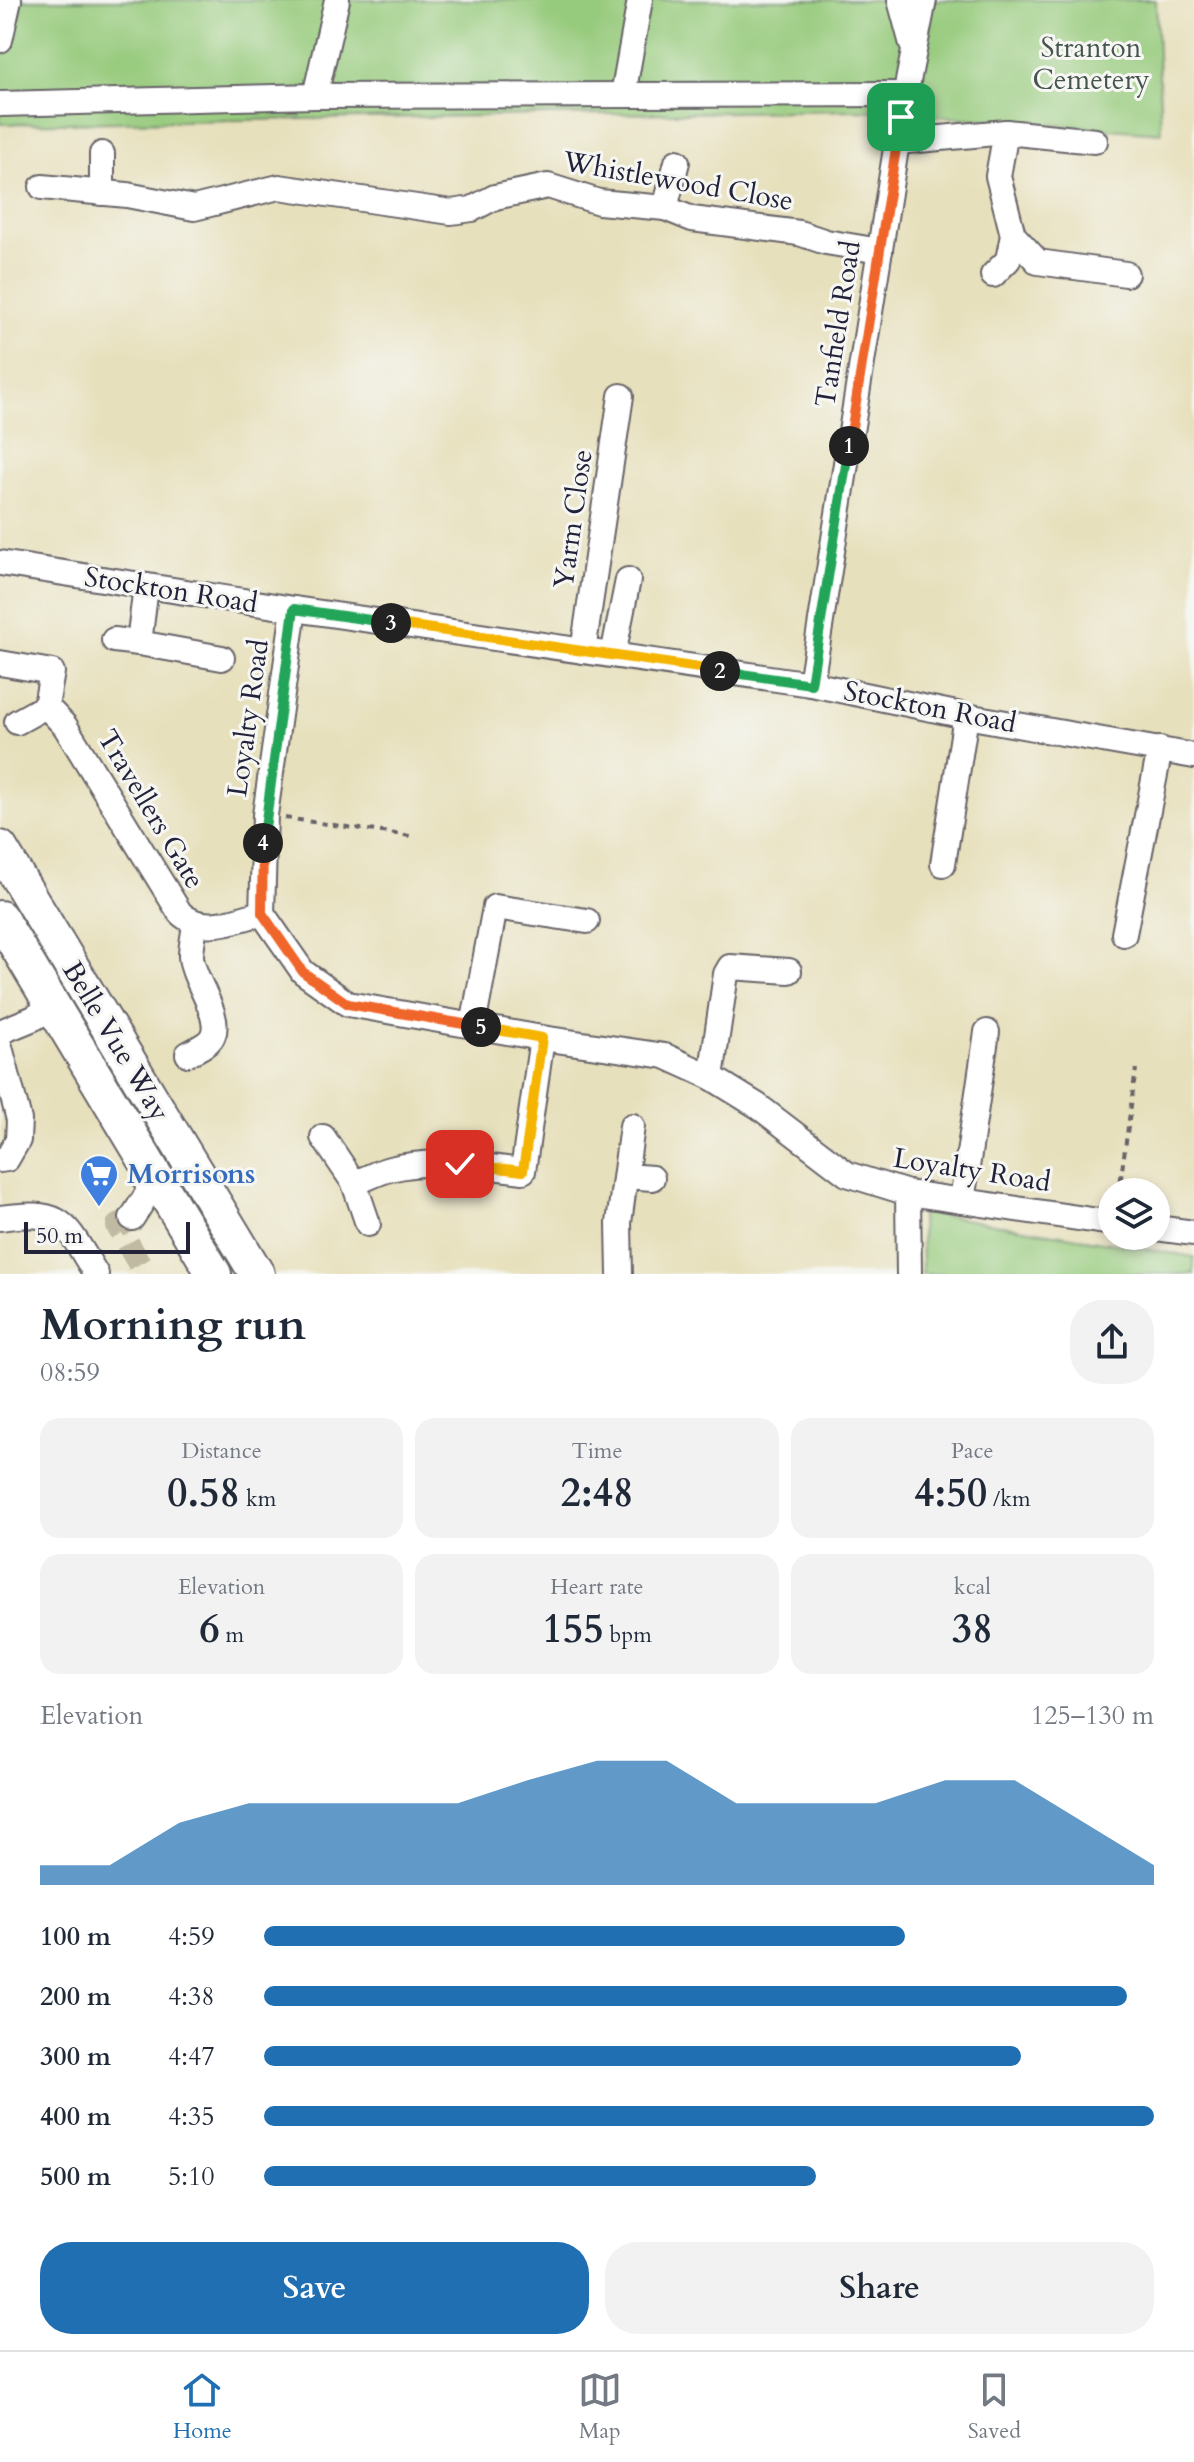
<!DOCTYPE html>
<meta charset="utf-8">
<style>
body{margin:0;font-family:Cardo,serif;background:#f2f2f3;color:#1f2937;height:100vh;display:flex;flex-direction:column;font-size:30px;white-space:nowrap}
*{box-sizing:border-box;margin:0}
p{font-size:26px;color:#747a83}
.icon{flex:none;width:44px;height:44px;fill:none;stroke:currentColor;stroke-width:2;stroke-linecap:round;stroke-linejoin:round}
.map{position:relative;height:1274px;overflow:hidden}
.details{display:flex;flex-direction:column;background:#fff;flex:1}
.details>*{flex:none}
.fabs{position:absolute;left:1098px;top:1178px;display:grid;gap:16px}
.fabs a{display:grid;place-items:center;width:72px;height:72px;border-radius:50%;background:#fff;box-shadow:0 4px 12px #0003;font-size:40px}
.scale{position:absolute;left:24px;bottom:20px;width:166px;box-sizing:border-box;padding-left:8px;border:4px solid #22223b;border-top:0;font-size:22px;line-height:28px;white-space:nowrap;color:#22223b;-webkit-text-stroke:6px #f6f6f2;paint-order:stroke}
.pin{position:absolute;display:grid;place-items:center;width:68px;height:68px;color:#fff;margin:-34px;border-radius:16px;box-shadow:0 4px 12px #0006}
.km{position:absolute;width:40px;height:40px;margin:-20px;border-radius:50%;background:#222;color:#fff;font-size:22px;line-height:40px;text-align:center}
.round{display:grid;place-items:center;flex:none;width:84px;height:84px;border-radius:32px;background:#f2f2f3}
.head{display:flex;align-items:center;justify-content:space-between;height:136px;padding:0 40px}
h1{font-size:44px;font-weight:600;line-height:60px}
.stats{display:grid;grid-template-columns:repeat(3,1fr);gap:12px;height:136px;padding:8px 40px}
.stats div{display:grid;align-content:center;border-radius:20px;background:#f2f2f3;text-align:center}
.stats b{font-size:40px;font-weight:600}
.stats small{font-size:22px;font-weight:400}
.stats p{font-size:22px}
.chart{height:224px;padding:16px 40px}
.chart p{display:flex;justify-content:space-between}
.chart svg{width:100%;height:144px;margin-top:8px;fill:#1f6fb2;opacity:.7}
.primary-button{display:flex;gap:16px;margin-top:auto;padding:16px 40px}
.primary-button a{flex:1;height:92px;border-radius:32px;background:#1f6fb2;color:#fff;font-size:32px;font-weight:600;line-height:92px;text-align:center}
.primary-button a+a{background:#f2f2f3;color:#1f2937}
ul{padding:0 40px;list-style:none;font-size:26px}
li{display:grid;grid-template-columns:128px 96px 1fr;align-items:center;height:60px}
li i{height:20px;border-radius:10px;background:#1f6fb2}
.tab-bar{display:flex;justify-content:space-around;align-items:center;height:112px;border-top:2px solid #e0e1e3;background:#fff;font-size:22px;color:#747a83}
.tab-bar a{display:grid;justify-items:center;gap:4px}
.tab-bar .selected{color:#1f6fb2}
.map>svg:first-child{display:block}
.green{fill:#96ca7b;stroke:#5c765b;stroke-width:2}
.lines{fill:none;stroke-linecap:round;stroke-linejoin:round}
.minor-tunnel{stroke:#c0baa2;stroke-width:24;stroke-dasharray:24 12;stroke-linecap:butt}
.minor-casing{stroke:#676468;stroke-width:28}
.highway-casing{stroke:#676468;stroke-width:38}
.path{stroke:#676468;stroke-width:4;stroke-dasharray:6 6;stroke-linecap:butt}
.minor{stroke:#fff;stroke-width:24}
.highway{stroke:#fff;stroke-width:34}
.split-1-casing{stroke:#fff;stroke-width:16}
.split-2-casing{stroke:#fff;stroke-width:16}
.split-3-casing{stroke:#fff;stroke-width:16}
.split-4-casing{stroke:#fff;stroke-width:16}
.split-5-casing{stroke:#fff;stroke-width:16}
.split-6-casing{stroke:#fff;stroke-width:16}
.split-1{stroke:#f0652b;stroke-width:10}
.split-2{stroke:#22a559;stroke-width:10}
.split-3{stroke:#f5b400;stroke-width:10}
.split-4{stroke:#22a559;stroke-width:10}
.split-5{stroke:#f0652b;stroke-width:10}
.split-6{stroke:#f5b400;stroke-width:10}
.labels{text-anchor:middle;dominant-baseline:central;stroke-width:6;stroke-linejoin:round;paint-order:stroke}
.park-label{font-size:28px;fill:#45544e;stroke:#f6f6f2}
.street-label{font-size:28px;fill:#22223b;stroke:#f6f6f2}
.shop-label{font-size:28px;font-weight:bold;fill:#366cbe;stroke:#f6f6f2;text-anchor:start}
</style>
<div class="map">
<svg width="1194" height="1274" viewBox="0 0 1194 1274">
<rect width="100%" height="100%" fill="#f6f6f2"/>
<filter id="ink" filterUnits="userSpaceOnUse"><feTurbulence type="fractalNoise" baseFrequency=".0125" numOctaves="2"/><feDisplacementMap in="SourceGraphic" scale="16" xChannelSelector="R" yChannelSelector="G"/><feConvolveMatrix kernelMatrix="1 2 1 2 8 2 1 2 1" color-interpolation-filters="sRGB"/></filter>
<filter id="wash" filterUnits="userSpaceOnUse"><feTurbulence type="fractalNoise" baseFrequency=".006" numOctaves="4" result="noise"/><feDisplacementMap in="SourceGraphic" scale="32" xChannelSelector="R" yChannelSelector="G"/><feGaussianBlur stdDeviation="1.8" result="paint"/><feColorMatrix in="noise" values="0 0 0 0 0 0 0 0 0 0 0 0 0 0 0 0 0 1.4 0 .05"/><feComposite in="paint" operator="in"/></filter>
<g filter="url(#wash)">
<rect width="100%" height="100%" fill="#e7e0bc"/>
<g class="green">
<path d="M0 0H1156L1161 133 857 110 0 124Z"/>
<path d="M921 1212 1194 1257V1274H922Z"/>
</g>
</g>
<g filter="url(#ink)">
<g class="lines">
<path class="minor-tunnel" d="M132 1218 118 1226 145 1274"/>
<g class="minor-casing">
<g id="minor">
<path d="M900 0 912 44"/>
<path d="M0 40 9 0"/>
<path d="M623 95 640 0"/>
<path d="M315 96 337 0"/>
<path d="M0 104 315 96 906 94"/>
<path d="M1006 132 998 176 1013 235 1038 262 1126 274"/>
<path d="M897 142 1006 132 1095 141"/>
<path d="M102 154V193"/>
<path d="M42 187 127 195 194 208 279 187 451 212 472 209 495 197 548 186 599 202 665 208 692 219 799 233 826 242 880 251"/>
<path d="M665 208 677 162"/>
<path d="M993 275 1008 260 1013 235"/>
<path d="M0 563 294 609 811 684 966 716 1194 756"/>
<path d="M146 586 139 643 222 658"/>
<path d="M294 609 265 815 262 913 303 972 348 1004 542 1038 665 1056 711 1077 758 1106 847 1174 908 1193 1112 1223"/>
<path d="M114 640 139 643"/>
<path d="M583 651 621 396"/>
<path d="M613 655 628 580"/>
<path d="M0 663 52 672 46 706 17 722"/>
<path d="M811 684 901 117 924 0"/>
<path d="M46 706 65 726 180 913C204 935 233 920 262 913"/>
<path d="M943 864 966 716"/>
<path d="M1124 934 1160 749"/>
<path d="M473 1026 495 907 587 921"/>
<path d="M0 1032 34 1018 53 1006"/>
<path d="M0 1047 19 1120 18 1140 7 1159 0 1160"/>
<path d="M188 1054C196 1049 210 1044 213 1035 222 1015 192 979 191 956 191 946 194 934 195 924"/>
<path d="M711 1077 726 974 730 967 789 971"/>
<path d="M323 1137 354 1183 368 1224"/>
<path d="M626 1176 652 1178"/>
<path d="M354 1183C366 1179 378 1172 390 1169 434 1158 479 1166 523 1171L542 1038"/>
<path d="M908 1193 909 1274"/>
<path d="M962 1201 987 1032"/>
<path d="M0 1218C65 1209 64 1222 96 1274"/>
<path d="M132 1218 148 1193 147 1165"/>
<path d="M1156 1228 1194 1233"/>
<path d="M620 1274 619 1223 632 1126"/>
</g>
</g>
<g class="highway-casing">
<g id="highway">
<path d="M0 848 257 1274"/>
<path d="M0 918 214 1274"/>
</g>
</g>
<g class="path">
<path d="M285 818 410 836"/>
<path d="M1119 1192 1136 1069"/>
</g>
<use href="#minor" class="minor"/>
<use href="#highway" class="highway"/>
</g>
</g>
<g class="lines" filter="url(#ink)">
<g class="split-1-casing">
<path id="split-1" d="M849 446 901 117"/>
</g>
<g class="split-2-casing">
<path id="split-2" d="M720 671 811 684 849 446"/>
</g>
<g class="split-3-casing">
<path id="split-3" d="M391 623 720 671"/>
</g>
<g class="split-4-casing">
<path id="split-4" d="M263 843 294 609 391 623"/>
</g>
<g class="split-5-casing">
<path id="split-5" d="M263 843 262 913 303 972 348 1004 481 1027"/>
</g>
<g class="split-6-casing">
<path id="split-6" d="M460 1164 523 1171 542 1038 481 1027"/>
</g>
<use href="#split-1" class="split-1"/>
<use href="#split-2" class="split-2"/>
<use href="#split-3" class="split-3"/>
<use href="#split-4" class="split-4"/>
<use href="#split-5" class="split-5"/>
<use href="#split-6" class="split-6"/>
</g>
<defs>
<g id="supermarket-pin" transform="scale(2)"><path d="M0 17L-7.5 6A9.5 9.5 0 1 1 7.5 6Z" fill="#3f7fe0" stroke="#f6f6f2"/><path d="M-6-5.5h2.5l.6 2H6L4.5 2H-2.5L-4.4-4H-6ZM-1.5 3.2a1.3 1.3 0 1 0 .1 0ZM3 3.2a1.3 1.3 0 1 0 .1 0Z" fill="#fff"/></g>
</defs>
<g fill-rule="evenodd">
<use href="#supermarket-pin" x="99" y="1174"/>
</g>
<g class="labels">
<g class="park-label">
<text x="1091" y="48">Stranton<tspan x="1091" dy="32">Cemetery</tspan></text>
</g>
<g class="street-label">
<text transform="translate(678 181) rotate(10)">Whistlewood Close</text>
<text transform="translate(838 324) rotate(-81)">Tanfield Road</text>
<text transform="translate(573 519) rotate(-82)">Yarm Close</text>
<text transform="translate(171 590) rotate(9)">Stockton Road</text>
<text transform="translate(930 707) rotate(11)">Stockton Road</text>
<text transform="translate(248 718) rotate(-82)">Loyalty Road</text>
<text transform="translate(151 809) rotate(59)">Travellers Gate</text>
<text transform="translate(116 1041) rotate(59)">Belle Vue Way</text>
<text transform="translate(972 1170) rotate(9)">Loyalty Road</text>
</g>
<g class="shop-label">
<text x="127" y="1174">Morrisons</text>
</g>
</g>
</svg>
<div class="fabs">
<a><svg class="icon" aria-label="layers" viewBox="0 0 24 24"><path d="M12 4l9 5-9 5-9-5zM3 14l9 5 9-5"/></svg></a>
</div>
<div class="scale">50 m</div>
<div class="pin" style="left:901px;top:117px;background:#1e9e55"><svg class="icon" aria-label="arrive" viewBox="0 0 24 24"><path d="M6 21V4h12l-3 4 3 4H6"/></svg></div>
<div class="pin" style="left:460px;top:1164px;background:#d93025"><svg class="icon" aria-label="check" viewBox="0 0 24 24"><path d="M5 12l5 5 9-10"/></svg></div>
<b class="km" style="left:849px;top:446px">1</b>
<b class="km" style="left:720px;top:671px">2</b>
<b class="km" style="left:391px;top:623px">3</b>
<b class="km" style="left:263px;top:843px">4</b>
<b class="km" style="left:481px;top:1027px">5</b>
</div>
<section class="details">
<div class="head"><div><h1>Morning run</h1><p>08:59</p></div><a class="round"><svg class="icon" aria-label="share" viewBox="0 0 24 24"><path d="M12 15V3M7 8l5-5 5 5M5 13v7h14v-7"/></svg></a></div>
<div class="stats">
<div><p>Distance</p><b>0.58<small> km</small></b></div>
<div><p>Time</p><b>2:48</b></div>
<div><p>Pace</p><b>4:50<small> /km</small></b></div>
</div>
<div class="stats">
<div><p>Elevation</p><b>6<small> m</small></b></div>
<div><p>Heart rate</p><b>155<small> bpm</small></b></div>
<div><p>kcal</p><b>38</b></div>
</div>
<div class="chart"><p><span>Elevation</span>125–130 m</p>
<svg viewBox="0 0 160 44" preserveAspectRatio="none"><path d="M0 44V38L10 38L20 25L30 19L40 19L50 19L60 19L70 12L80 6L90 6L100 19L110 19L120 19L130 12L140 12L150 25L160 38V44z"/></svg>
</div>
<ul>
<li><b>100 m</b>4:59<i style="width:72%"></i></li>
<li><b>200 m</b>4:38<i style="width:97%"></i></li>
<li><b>300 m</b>4:47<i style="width:85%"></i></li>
<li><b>400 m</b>4:35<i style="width:100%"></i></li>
<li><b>500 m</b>5:10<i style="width:62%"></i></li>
</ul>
<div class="primary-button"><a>Save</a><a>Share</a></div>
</section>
<nav class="tab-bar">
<a class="selected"><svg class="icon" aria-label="home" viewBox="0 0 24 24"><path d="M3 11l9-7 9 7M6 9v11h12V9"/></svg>Home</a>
<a><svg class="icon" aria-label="map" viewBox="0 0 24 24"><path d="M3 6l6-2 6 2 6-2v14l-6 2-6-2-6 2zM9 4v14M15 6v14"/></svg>Map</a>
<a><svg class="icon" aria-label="saved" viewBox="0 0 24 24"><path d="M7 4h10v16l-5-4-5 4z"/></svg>Saved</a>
</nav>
